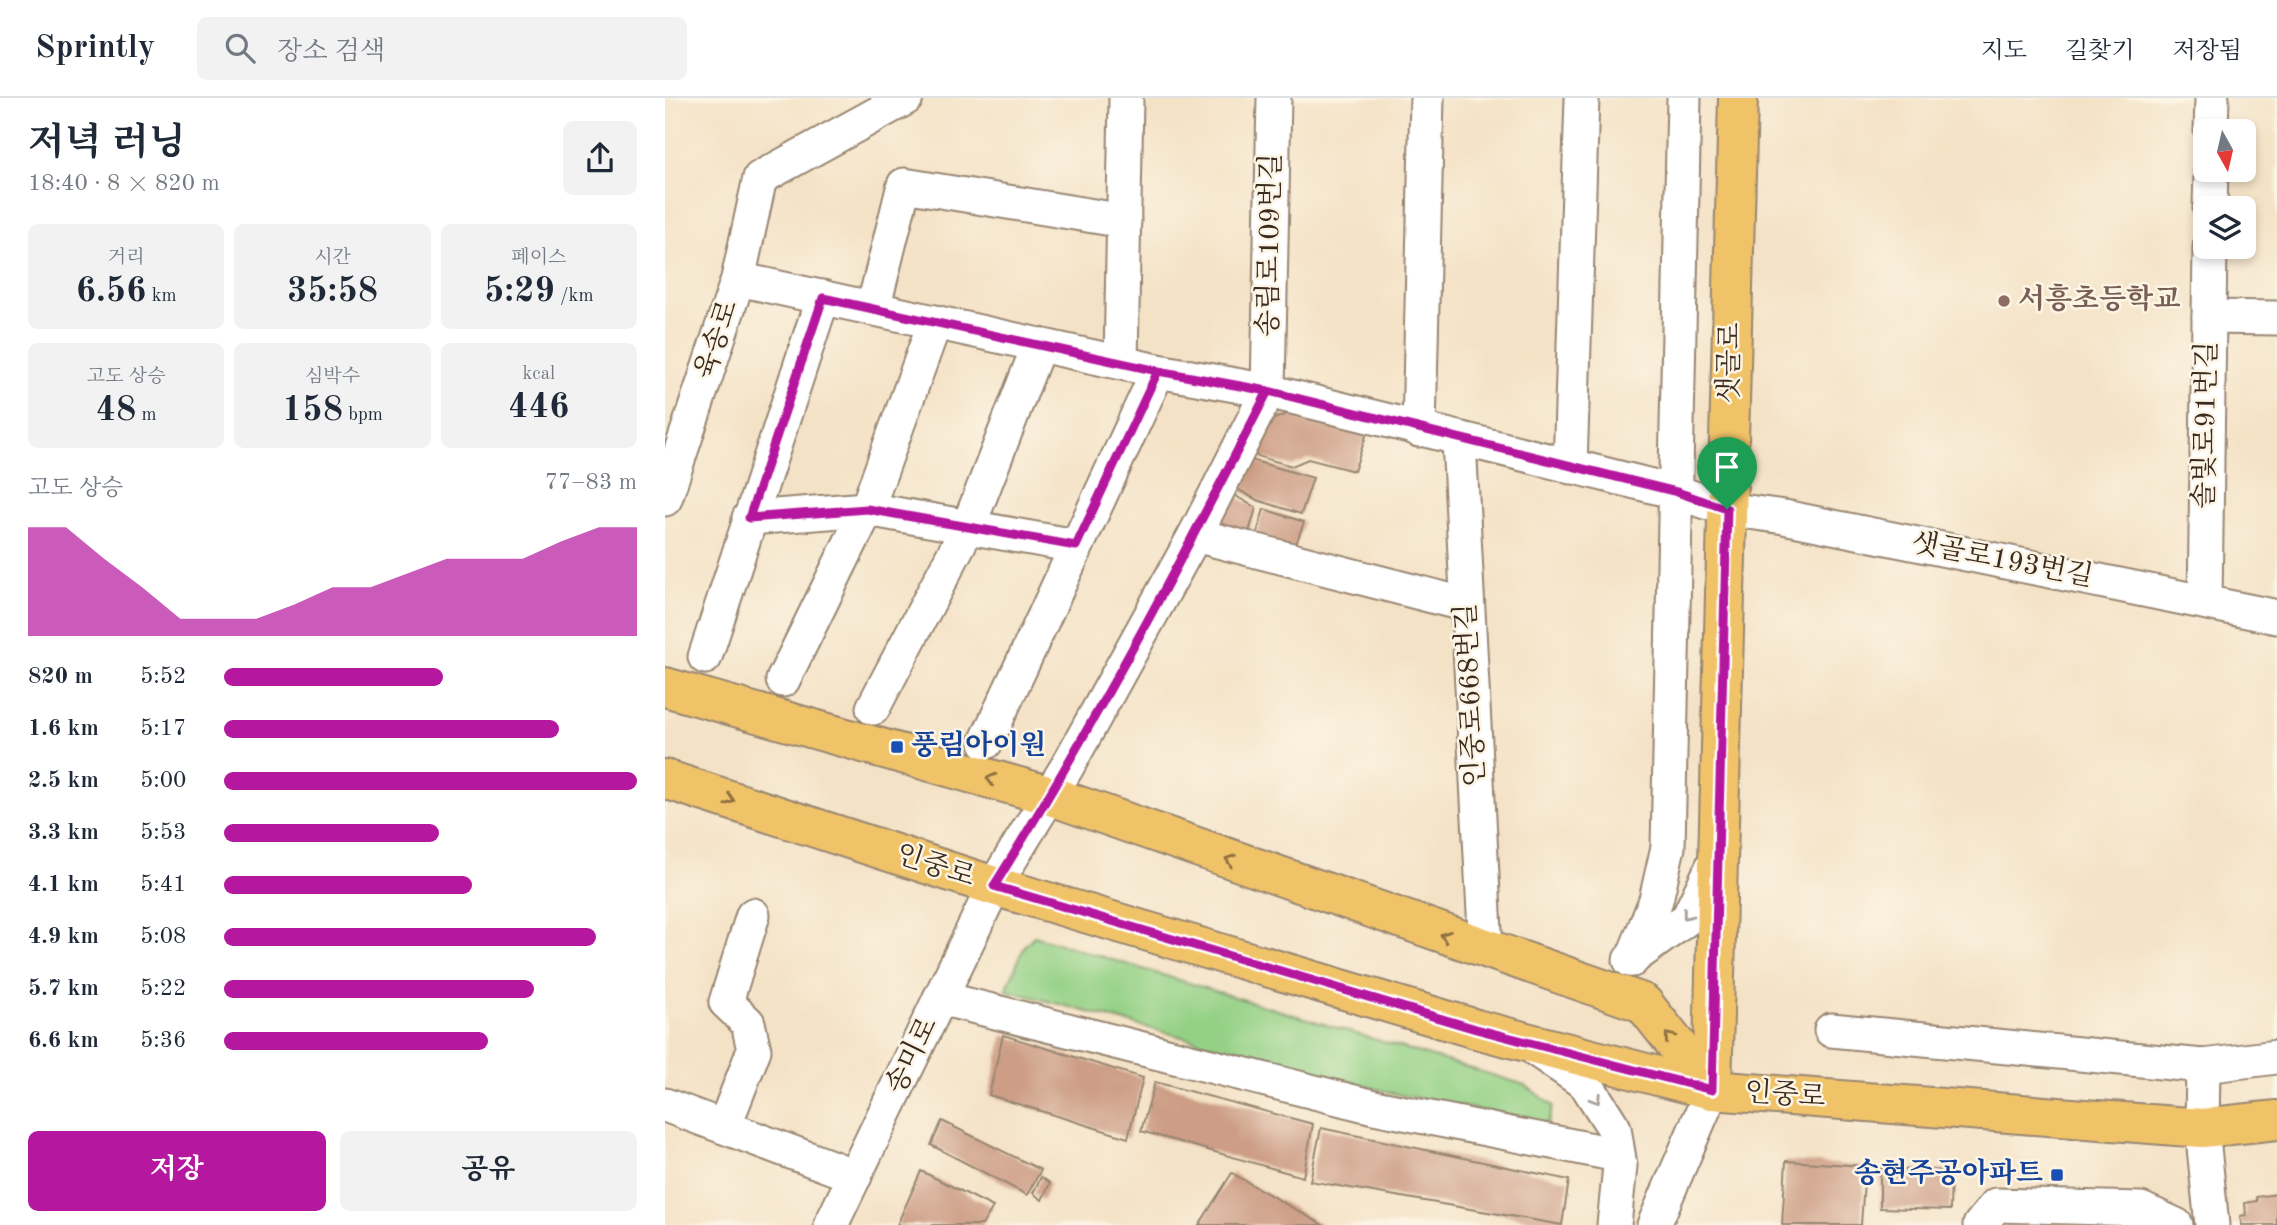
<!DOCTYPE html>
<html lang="ko">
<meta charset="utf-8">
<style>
body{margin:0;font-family:"Old Standard TT","Noto Serif KR",serif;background:#f2f2f3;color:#1f2937;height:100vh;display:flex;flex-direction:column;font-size:26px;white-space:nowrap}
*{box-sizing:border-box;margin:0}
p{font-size:23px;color:#747a83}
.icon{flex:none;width:38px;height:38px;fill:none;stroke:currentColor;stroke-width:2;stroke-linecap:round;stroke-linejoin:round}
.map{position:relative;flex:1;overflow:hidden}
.side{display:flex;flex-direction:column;background:#fff;width:665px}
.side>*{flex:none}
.needle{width:46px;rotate:172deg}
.tools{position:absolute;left:1528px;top:21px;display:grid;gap:14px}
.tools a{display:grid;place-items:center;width:63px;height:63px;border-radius:10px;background:#fff;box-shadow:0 4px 10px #0003;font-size:35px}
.pin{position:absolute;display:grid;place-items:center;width:60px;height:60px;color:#fff;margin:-72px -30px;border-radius:50% 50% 50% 0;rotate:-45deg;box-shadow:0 0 7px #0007}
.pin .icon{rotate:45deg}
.round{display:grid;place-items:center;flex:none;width:74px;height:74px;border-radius:10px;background:#f2f2f3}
.head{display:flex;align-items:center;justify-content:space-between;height:119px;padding:0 28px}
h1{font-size:38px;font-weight:700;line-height:52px}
.metrics{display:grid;grid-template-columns:repeat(3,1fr);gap:10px;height:119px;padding:7px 28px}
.metrics div{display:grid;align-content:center;border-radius:10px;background:#f2f2f3;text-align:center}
.metrics b{font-size:35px;font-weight:700}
.metrics small{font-size:19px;font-weight:400}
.metrics p{font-size:19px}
.chart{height:196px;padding:14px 28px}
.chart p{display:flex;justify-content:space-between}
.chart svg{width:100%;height:126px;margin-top:7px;fill:#b5179e;opacity:.7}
.button{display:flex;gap:14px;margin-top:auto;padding:14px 28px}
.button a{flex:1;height:80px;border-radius:10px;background:#b5179e;color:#fff;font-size:28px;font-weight:700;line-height:80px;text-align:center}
.button a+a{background:#f2f2f3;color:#1f2937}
ul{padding:0 28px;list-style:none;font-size:23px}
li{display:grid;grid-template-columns:112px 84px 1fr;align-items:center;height:52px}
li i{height:18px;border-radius:9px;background:#b5179e}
header{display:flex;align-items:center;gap:42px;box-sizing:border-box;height:98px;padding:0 35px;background:#fff;border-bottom:2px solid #e0e1e3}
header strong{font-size:33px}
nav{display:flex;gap:38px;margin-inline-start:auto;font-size:24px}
.search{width:490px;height:63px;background:#f2f2f3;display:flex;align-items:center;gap:18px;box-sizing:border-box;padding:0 24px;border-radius:10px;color:#747a83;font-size:26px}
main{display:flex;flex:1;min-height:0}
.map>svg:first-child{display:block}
.green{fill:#94d186;stroke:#687e52;stroke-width:2}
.building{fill:#cd9d85}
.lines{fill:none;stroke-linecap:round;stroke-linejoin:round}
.minor-casing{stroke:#988672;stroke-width:37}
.major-casing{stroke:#988672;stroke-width:42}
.minor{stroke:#fff;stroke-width:33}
.major{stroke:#f1c369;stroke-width:38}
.oneway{stroke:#8d6f40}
.oneway2{stroke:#a79f9a}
.route-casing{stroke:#fff;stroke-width:14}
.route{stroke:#b5179e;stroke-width:9}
.education-dot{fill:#8d6e63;stroke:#fcf5e5;stroke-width:2.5}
.transit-dot{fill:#1a4fb4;stroke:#fcf5e5;stroke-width:2.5}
.labels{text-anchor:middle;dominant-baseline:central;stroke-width:5;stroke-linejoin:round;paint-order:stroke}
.street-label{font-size:28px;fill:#3b2a1e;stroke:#fcf5e5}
.education-label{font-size:28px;font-weight:bold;fill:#785e54;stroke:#fcf5e5;text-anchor:start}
.transit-label{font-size:28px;font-weight:bold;fill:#164399;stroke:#fcf5e5;text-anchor:start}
</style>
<header>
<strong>Sprintly</strong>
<div class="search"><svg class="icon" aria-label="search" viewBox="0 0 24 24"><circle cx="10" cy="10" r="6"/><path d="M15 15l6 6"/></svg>장소 검색</div>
<nav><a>지도</a><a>길찾기</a><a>저장됨</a></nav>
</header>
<main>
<section class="side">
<div class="head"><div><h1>저녁 러닝</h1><p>18:40 · 8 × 820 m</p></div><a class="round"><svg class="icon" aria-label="share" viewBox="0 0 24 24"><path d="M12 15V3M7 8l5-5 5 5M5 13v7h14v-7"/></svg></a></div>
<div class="metrics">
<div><p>거리</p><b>6.56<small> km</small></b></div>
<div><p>시간</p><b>35:58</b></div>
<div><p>페이스</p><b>5:29<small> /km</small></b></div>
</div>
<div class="metrics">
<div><p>고도 상승</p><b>48<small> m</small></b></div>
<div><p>심박수</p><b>158<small> bpm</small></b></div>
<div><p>kcal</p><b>446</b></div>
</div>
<div class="chart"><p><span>고도 상승</span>77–83 m</p>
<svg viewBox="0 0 160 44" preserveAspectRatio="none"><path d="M0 44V6L10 6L20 17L30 27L40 38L50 38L60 38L70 33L80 27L90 27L100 22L110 17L120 17L130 17L140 11L150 6L160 6V44z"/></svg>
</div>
<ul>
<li><b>820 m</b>5:52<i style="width:53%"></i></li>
<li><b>1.6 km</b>5:17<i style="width:81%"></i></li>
<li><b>2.5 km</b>5:00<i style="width:100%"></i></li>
<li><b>3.3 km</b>5:53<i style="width:52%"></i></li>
<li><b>4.1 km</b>5:41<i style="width:60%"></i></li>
<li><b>4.9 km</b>5:08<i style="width:90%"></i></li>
<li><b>5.7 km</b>5:22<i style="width:75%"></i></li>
<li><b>6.6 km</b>5:36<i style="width:64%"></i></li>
</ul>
<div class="button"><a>저장</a><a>공유</a></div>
</section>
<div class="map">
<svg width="1612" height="1127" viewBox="0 0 1612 1127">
<rect width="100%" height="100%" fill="#fcf5e5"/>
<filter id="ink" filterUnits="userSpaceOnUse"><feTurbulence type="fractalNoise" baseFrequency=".0143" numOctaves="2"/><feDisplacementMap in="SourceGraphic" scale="14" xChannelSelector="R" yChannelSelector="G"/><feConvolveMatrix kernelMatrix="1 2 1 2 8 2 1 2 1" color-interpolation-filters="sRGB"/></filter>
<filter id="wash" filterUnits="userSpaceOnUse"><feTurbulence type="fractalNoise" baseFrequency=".00686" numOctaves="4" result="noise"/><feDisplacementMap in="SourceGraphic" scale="28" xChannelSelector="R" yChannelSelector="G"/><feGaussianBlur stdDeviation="1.57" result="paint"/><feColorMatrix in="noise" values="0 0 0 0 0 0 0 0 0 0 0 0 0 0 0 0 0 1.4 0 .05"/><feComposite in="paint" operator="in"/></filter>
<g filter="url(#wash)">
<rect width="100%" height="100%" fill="#f4e2c6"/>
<path class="green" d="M369 838 860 987 888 1008 883 1025 731 996 341 892 360 847Z"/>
<g id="blocks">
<g class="building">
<path d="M627 314 703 332 689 373 643 361 627 368 585 356 604 323Z"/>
<path d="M586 362 648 380 636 416 592 402 568 389Z"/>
<path d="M564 394 591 410 580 448 541 439Z"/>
<path d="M599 411 639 424 627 457 588 448Z"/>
<path d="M338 937 478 980 463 1040 324 997Z"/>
<path d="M490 984 648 1026 638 1079 476 1033Z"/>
<path d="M277 1023 376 1072 362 1097 266 1047Z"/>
<path d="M656 1030 904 1082 897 1127 645 1083Z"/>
<path d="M1121 1063 1200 1068 1196 1127H1117Z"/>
<path d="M1215 1071 1286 1073 1285 1112 1215 1110Z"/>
<path d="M256 1073 328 1109 317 1127H232Z"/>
<path d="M567 1075 589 1088 658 1127H534Z"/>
<path d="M376 1079 385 1085 377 1102 368 1095Z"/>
<path d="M1612 1096V1127H1577L1575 1118 1581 1117 1580 1105 1592 1103 1591 1099Z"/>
</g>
</g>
</g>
<g filter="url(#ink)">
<use href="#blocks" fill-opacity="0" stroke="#988672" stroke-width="2"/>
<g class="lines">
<g class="minor-casing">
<g id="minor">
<path d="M1546 33 1547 0"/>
<path d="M1545 110 1546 72"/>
<path d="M73 181 493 273 603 293 1011 394 1062 411 1119 419 1612 519"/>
<path d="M208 211 239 87 459 123"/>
<path d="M1544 219 1612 220"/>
<path d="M456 264 461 0"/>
<path d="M754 332 762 0"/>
<path d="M794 343 821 852"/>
<path d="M905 369 917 0"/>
<path d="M0 401 73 181 95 80 241 0"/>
<path d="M84 420 202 411 411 448"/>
<path d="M530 437 802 507"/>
<path d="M1540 504 1545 149"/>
<path d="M40 559 158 199"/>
<path d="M118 582 202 411 270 224"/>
<path d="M208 610 304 427 374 247"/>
<path d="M321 644 493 273"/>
<path d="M965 862 1023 820 1052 759"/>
<path d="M967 862 991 802 1003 749 1019 0"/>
<path d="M275 900 709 1009 953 1057"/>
<path d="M1166 932 1538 968 1612 959"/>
<path d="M870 951 921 986 949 1030 955 1068 949 1127"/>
<path d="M1538 968 1537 1030 1547 1127"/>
<path d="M0 1007 190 1078"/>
<path d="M59 1029 89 952 83 925 61 904 88 817"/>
<path d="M166 1127 329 788 402 669 530 437 603 293 609 0"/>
<path d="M989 1127 1047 992"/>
<path d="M1315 1127 1331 1107 1476 1111 1511 1127"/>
</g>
</g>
<g class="major-casing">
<g id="major">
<path d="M0 589 386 698 978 905 1047 992"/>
<path d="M0 681 329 788 811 931 1047 992 1537 1030 1612 1022"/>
<path d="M1047 992 1073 0"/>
</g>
</g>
<use href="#minor" class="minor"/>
<use href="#major" class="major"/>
</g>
<defs><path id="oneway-chevron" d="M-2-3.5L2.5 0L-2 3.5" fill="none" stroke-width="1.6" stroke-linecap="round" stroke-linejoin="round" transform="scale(1.75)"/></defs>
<g class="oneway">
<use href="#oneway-chevron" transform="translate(326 681) rotate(-164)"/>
<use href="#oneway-chevron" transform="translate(65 702) rotate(18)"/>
<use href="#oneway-chevron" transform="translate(565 762) rotate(-160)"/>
<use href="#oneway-chevron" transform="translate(780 838) rotate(-161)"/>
<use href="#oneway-chevron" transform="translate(1004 939) rotate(-129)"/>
</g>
<g class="oneway2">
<use href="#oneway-chevron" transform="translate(1022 817) rotate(128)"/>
<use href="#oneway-chevron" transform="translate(931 1001) rotate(58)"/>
</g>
</g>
<g class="lines" filter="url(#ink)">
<g class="route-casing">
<path id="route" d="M1062 411 1012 394 603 293 493 273 411 448 202 411 84 420 158 200 493 273 603 293C517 461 429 628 329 788L811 931 1047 992 1062 411"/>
</g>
<use href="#route" class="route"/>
</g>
<circle class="education-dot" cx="1339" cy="203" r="7"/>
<g class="transit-dot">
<rect x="225" y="642" width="14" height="14" rx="3.5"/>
<rect x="1385" y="1070" width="14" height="14" rx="3.5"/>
</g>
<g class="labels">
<g class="street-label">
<text transform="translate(606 147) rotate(-89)">송림로109번길</text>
<text transform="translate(53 242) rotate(-72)">육송로</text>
<text transform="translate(1066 265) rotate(-89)">샛골로</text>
<text transform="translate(1542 327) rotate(-89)">솔빛로91번길</text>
<text transform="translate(1337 463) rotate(11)">샛골로193번길</text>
<text transform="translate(807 597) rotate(-93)">인중로668번길</text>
<text transform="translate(270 769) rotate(18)">인중로</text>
<text transform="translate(248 958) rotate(-64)">송미로</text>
<text transform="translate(1120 998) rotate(4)">인중로</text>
</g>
<g class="education-label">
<text x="1353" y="203">서흥초등학교</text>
</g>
<g class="transit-label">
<text x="246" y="649">풍림아이원</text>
<text x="1378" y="1077" text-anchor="end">송현주공아파트</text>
</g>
</g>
</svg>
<div class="tools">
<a><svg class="needle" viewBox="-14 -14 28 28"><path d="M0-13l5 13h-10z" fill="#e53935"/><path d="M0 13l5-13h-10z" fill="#747a83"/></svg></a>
<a><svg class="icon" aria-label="layers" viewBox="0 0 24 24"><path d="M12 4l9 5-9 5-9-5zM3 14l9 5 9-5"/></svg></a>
</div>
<div class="pin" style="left:1062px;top:411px;background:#1e9e55"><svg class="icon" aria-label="arrive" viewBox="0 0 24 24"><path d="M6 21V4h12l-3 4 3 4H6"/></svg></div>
</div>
</main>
